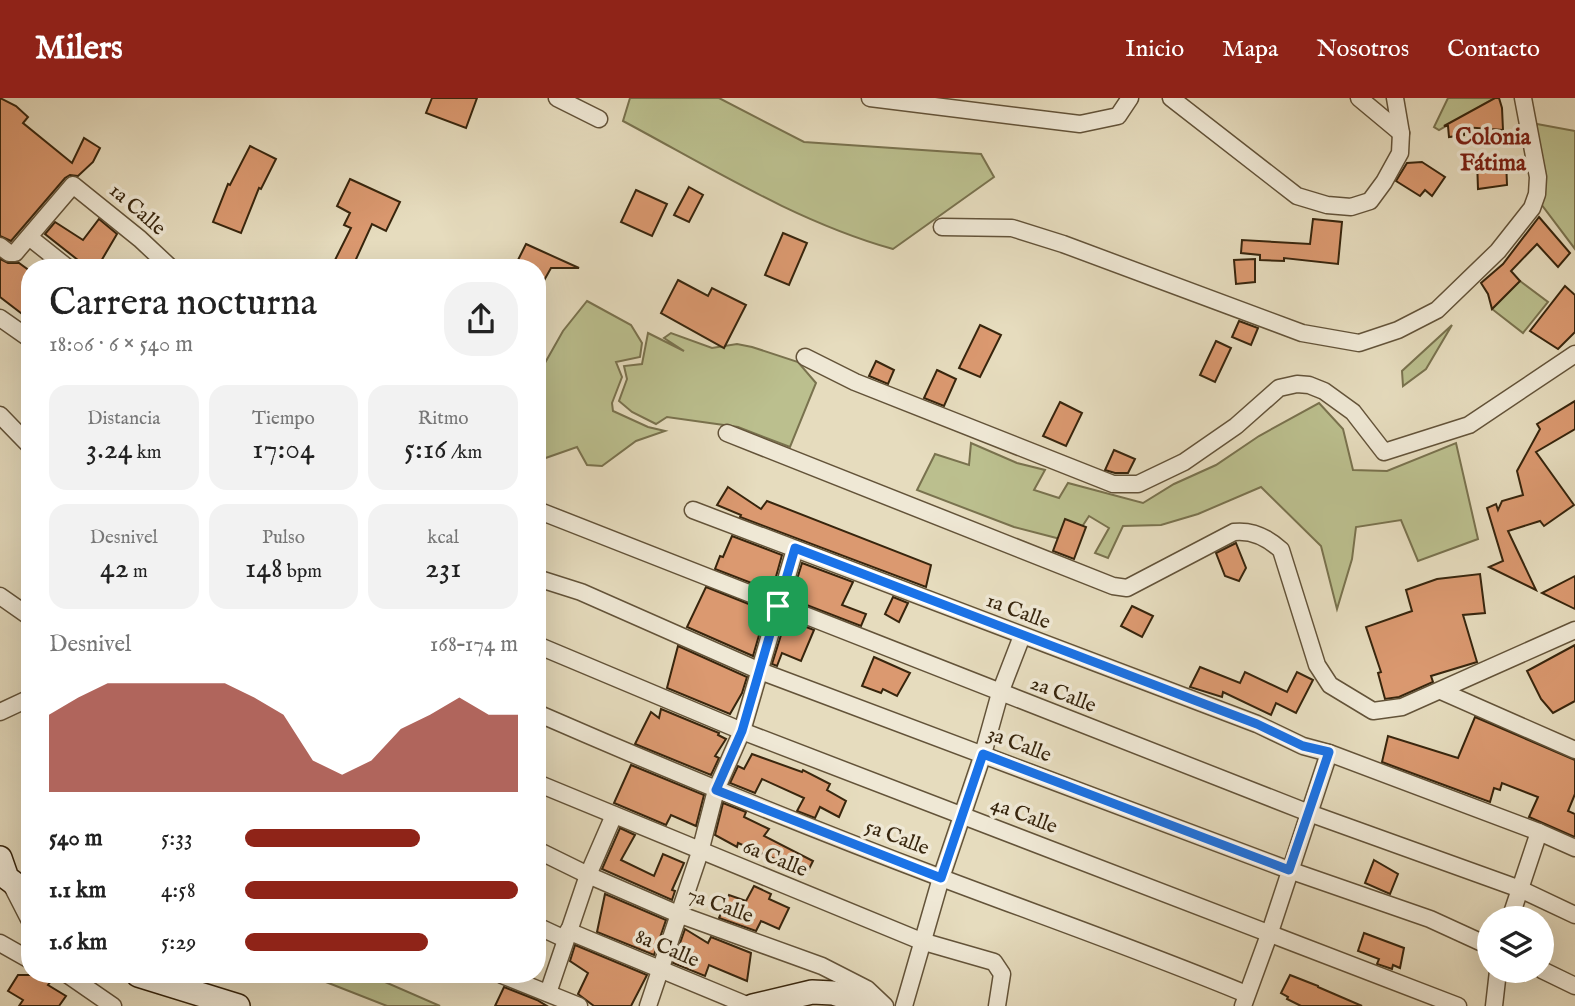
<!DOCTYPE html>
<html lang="es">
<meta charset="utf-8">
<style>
body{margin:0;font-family:"IM FELL English",serif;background:#f2f2f2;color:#222;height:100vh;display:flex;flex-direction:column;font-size:26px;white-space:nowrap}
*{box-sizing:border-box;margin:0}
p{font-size:23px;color:#767676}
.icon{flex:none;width:38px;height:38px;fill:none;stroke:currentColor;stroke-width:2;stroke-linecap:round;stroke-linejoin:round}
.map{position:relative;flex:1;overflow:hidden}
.sheet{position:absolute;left:21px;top:161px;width:525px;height:724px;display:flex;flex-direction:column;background:#fff;border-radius:28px;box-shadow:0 7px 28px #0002}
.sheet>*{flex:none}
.tools{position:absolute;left:1477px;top:808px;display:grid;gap:14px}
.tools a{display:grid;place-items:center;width:77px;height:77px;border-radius:50%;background:#fff;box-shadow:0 7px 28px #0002;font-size:35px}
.pin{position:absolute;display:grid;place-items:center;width:60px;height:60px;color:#fff;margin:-30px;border-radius:14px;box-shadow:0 4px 10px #0006}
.round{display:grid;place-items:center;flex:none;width:74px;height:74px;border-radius:28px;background:#f2f2f2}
.headline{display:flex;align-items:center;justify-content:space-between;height:119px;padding:0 28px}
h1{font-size:38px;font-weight:600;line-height:52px}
.stats{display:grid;grid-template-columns:repeat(3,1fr);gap:10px;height:119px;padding:7px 28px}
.stats div{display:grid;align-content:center;border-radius:18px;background:#f2f2f2;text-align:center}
.stats b{font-size:30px;font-weight:600}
.stats small{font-size:19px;font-weight:400}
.stats p{font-size:19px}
.chart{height:196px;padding:14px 28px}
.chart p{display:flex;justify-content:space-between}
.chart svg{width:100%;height:126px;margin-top:7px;fill:#8f2418;opacity:.7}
ul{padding:0 28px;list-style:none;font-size:23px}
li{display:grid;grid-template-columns:112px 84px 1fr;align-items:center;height:52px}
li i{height:18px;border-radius:9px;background:#8f2418}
header{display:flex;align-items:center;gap:42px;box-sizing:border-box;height:98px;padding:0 35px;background:#8f2418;color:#fff}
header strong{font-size:33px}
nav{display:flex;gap:38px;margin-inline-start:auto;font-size:24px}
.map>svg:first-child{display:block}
.green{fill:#bbbf8e;stroke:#79724e;stroke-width:2}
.building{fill:#db9970;stroke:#37250d;stroke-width:2}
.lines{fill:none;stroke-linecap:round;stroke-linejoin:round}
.street-casing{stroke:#635339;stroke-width:19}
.secondary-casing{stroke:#37250d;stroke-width:26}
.street{stroke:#efe8d5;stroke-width:16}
.secondary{stroke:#efe8d5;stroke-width:23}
.route-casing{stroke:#fff;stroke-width:14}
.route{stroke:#1a73e8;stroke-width:9}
.labels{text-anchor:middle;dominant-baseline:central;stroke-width:7;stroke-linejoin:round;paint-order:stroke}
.street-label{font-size:21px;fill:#37250d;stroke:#efe8d5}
.neighbourhood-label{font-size:23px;font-weight:bold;fill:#7a1f14;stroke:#efe8d5}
</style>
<header>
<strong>Milers</strong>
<nav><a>Inicio</a><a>Mapa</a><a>Nosotros</a><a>Contacto</a></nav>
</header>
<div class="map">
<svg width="1575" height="908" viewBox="0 0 1575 908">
<rect width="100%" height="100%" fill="#e6dcbe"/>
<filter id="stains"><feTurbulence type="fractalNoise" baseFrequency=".00286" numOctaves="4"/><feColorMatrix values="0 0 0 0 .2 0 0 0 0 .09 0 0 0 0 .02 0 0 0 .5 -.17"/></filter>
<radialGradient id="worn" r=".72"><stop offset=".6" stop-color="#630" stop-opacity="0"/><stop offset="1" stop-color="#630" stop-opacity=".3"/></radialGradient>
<g class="green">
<path d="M630 0H719L804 44 981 56 994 79 893 151C797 124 711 70 623 23Z"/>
<path d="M1448 0H1495L1439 32 1434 29Z"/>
<path d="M1537 26 1575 33V151L1532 94Z"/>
<path d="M1520 183 1548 204 1523 235 1492 211Z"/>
<path d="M587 203 631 227 642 245 640 259 616 264 622 279 612 305 613 313 648 329 665 333 636 343 602 368 587 367 577 349 537 363V279L563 233Z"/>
<path d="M1452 227 1426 271 1403 288 1402 273Z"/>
<path d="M648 235 684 253 664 240 671 235 712 250 737 246 752 249 798 264 816 285 790 349 738 329 667 319 656 326 632 314 619 303 627 281 624 268 642 266Z"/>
<path d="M1319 305 1343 331 1353 372 1387 373 1456 345 1478 441 1418 463 1401 422 1356 429 1352 461 1337 511 1321 448 1261 389 1198 416 1161 427 1123 428 1108 460 1095 455 1109 430 1089 418 1072 444 1014 429 917 392 935 356 969 367 971 345 1017 365 1045 372 1034 392 1059 400 1068 385 1143 405 1174 386 1216 367 1259 338Z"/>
<path d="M308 877H369L440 908H387Z"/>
</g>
<g class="building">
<path d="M0 0 16 8 28 19 23 25 72 65 84 40 100 50 93 64 78 78 70 77 65 80 11 143 0 138Z"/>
<path d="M432 0H477L466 30 426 15Z"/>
<path d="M1495 0H1499L1502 10 1503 32 1464 29V37L1449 39 1448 28H1444Z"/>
<path d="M250 48 276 61 261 91 259 90 241 135 213 124 228 86 230 87Z"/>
<path d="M1506 61 1507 87 1478 91 1477 62Z"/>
<path d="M1422 64 1445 79 1432 98 1425 92 1420 98 1396 83 1407 65Z"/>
<path d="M350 81 400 104 386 133 372 126 352 170H331L351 130 344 127 350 115 337 108Z"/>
<path d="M689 89 703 97 689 124 674 117Z"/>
<path d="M636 92 667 106 652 138 621 124Z"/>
<path d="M1539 119 1570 155 1558 169 1537 146 1511 173 1520 183 1492 211 1488 196 1481 185 1503 166Z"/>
<path d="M99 121 117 136 97 170H88L45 136 55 124 83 142Z"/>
<path d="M1313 121 1342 124 1338 166 1284 160V163L1260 162V157L1241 155 1242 142 1310 146Z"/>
<path d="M783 135 807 145 789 187 765 177Z"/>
<path d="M526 146 537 151 579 170H551L537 195V170H514Z"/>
<path d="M0 161 8 165H19L30 173V222L0 199Z"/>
<path d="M1255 161V184L1236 186 1234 162Z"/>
<path d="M678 182 708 198 712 190 746 207 724 250 661 215Z"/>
<path d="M1565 188 1575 197V234L1558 251 1530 233Z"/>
<path d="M1239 223 1258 230 1251 247 1232 239Z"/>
<path d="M980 227 1001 237 980 279 959 270Z"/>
<path d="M1216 243 1231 250 1215 284 1200 277Z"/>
<path d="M876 263 894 272 888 286 869 278Z"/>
<path d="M937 272 956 281 944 308 924 300Z"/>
<path d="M1575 303V331L1536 354 1574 407 1544 428 1540 423 1508 433 1536 492 1489 469 1503 463 1487 410 1496 406 1498 412 1502 403 1523 397 1517 373 1540 331 1537 326Z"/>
<path d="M1060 304 1082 315 1066 348 1043 338Z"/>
<path d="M1114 352 1135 361 1128 375H1115L1105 372Z"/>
<path d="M728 389 761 411 767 403 931 467 926 489 740 419 741 417 717 407Z"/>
<path d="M1065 421 1086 429 1074 461 1053 453Z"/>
<path d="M732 438 782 457 772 493 715 471 720 458 723 459Z"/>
<path d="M1236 445 1246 470 1239 483 1225 478 1216 455Z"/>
<path d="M802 465 853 484 842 507 866 516 861 528 791 501Z"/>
<path d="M1480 476 1485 515 1463 517 1477 564 1431 578 1433 584 1399 599 1385 601 1378 575 1381 574 1366 529 1412 513 1406 492 1437 481Z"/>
<path d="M1575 478V511L1542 495Z"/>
<path d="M706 489 766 513 753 558 687 529Z"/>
<path d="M893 499 908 505 899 524 885 516Z"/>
<path d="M1132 508 1153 518 1142 539 1121 528Z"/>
<path d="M786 521 814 532 801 563 782 555 777 568 772 566Z"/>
<path d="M1575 547V603L1553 615 1541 601 1527 573Z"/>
<path d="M678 548 747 579 742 595 730 616 667 590Z"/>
<path d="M874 559 910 575 897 598 883 591 881 595 862 588Z"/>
<path d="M1200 569 1240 585 1245 574 1287 594 1297 574 1313 582 1296 615 1276 605 1271 617 1223 594 1222 599 1190 589Z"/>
<path d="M661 611 719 635 718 637 726 641 715 658 719 660 711 677 635 646 651 614 659 620Z"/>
<path d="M1475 619 1575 662V696L1568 713 1575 716V739L1529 719 1538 699 1502 685 1500 692 1494 690 1490 704 1382 664 1388 638 1458 660Z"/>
<path d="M752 656 802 674 803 672 830 686 827 692 846 703 839 719 820 709 815 720 797 713 804 700 762 681 755 695 730 685 738 668 744 671Z"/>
<path d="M631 667 704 697 696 728 671 717 666 727 614 705Z"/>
<path d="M723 705 746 714 744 719 769 731 764 738 813 763 807 775 738 745 737 749 715 737Z"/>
<path d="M620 730 635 737 621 762 654 778 663 756 684 765 672 792 675 793 672 802 602 771Z"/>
<path d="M1374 762 1398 776 1390 796 1365 785Z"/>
<path d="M754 788 771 796 769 801 789 810 779 831 761 823 756 833 719 820 729 797 746 803Z"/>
<path d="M605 796 666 822 654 857 597 834Z"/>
<path d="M685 831 708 845 711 839 751 855 747 883 709 867 705 878 673 865Z"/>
<path d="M1364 835 1404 850 1400 870 1393 867 1392 871 1377 866 1379 861 1358 853Z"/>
<path d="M575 847 647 877 631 908H594L578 896 588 875 570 863Z"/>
<path d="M18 877H41L51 883 48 887 66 898 59 908H19L23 902 8 893Z"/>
<path d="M1290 877 1318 888V889L1362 908H1301L1287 901 1288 899 1281 895Z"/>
<path d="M504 889 537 902 547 908H495Z"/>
</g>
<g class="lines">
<g class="street-casing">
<g id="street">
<path d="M557 0 599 21"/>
<path d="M870 0 1080 26 1118 18 1130 0"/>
<path d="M1171 0 1297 98 1327 107 1351 109 1370 103 1384 84 1400 55 1401 35 1395 0"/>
<path d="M1359 0 1401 35"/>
<path d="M942 129 1012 130 1063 146 1302 235 1359 245 1398 232 1437 212 1498 153 1532 110 1537 96 1538 79 1523 0"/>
<path d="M29 139 68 170"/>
<path d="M0 148 9 155H15L73 87 140 141 171 170"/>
<path d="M0 220 30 241"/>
<path d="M805 259 855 284 1113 386H1138L1184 364 1236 328 1279 290 1297 286 1309 287 1324 293 1353 314 1384 354 1469 327 1575 256"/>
<path d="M0 317 30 348"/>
<path d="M727 335 1113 488 1127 490 1234 434C1252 432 1268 440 1281 452L1317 567 1330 587 1373 613 1402 609 1575 532"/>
<path d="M537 412 1309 715 1520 791 1575 817"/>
<path d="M693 412 1257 626 1303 648 1329 655 1539 734 1575 750"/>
<path d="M537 480 581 494 760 573 1289 772 1430 821 1489 848"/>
<path d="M0 498 30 519"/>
<path d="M537 547 742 633 1458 908"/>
<path d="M1441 593 1575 652"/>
<path d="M0 614 30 600"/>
<path d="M537 615C670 673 804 728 939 779 1042 818 1145 854 1246 896"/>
<path d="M537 685 921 843 994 864 1002 876 997 908"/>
<path d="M537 752 588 777 678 816 822 868 867 891 885 908"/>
<path d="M10 784 30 823"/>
<path d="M1510 821 1539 734"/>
<path d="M537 828 565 841"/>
<path d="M568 833 749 908"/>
<path d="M0 845 30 862"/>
<path d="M1542 872 1575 888"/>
<path d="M68 877 113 908"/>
<path d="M502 877 579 908"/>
<path d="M548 895 588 777 614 717"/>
<path d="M648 908 700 754 716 692 742 633 795 451"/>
<path d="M904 908 941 780 983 656 1000 595 1022 538"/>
<path d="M1243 908 1270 834 1329 655"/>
<path d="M1494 908 1498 873"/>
</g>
</g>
<g class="secondary-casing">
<g id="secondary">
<path d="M0 760 7 780 30 797"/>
<path d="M138 877 238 908"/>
<path d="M753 908 812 894 833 895 874 908"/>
</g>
</g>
<use href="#street" class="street"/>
<use href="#secondary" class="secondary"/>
</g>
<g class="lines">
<g class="route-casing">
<path id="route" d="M795 450 1257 626 1303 648 1329 654 1289 772 983 656 941 780 716 692 742 633Z"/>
</g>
<use href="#route" class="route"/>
</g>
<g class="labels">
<g class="street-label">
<text transform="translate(137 112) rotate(41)">1a Calle</text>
<text transform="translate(1018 514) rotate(21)">1a Calle</text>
<text transform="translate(1063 597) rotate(21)">2a Calle</text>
<text transform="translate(1019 647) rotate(21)">3a Calle</text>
<text transform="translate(1024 718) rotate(21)">4a Calle</text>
<text transform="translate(897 740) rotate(21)">5a Calle</text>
<text transform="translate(775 761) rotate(22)">6a Calle</text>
<text transform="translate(720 808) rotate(20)">7a Calle</text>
<text transform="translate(667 851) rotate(23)">8a Calle</text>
</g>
<g class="neighbourhood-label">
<text x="1493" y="39">Colonia<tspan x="1493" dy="26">Fátima</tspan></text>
</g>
</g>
<rect width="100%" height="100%" filter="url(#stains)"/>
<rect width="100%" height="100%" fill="url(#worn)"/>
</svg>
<div class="tools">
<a><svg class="icon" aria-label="layers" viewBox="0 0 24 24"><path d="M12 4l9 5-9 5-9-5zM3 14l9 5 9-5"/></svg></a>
</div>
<div class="pin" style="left:778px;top:508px;background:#1e9e55"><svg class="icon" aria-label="arrive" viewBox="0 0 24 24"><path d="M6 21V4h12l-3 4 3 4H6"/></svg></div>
<section class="sheet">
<div class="headline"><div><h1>Carrera nocturna</h1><p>18:06 · 6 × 540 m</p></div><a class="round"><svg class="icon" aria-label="share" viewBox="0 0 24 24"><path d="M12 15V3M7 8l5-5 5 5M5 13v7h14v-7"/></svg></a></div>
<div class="stats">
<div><p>Distancia</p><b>3.24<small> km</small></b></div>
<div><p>Tiempo</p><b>17:04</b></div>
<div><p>Ritmo</p><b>5:16<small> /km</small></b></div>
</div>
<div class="stats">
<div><p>Desnivel</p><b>42<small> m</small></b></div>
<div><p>Pulso</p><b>148<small> bpm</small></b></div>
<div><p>kcal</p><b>231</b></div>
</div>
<div class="chart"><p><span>Desnivel</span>168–174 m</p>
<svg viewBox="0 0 160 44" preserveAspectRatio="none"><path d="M0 44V17L10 11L20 6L30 6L40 6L50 6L60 6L70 11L80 17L90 33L100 38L110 33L120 22L130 17L140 11L150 17L160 17V44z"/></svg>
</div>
<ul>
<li><b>540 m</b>5:33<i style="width:64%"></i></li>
<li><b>1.1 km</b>4:58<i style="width:100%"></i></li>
<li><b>1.6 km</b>5:29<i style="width:67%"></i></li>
</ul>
</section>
</div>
